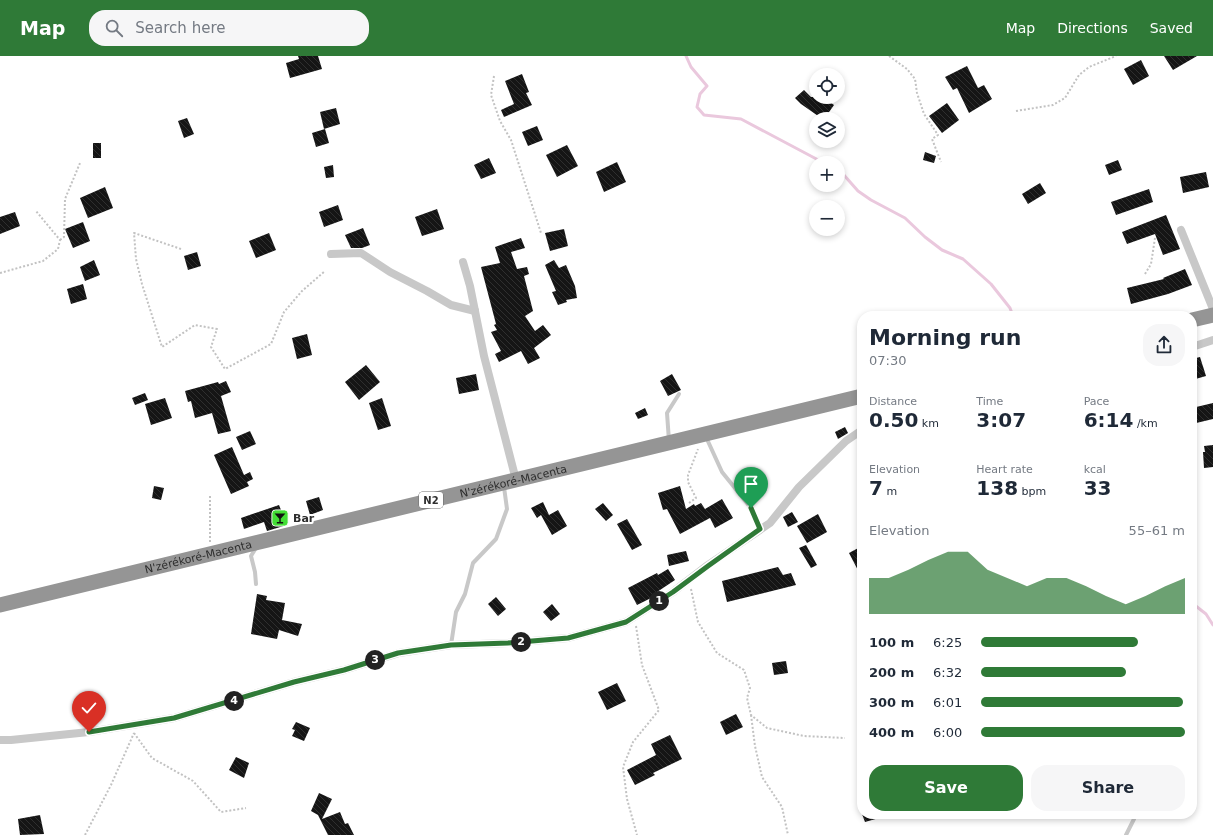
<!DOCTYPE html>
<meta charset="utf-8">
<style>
body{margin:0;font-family:"DejaVu Sans",sans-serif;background:#f6f6f7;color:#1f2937;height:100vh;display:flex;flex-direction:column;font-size:15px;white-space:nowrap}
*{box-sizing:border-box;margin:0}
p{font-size:13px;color:#747a83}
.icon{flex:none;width:22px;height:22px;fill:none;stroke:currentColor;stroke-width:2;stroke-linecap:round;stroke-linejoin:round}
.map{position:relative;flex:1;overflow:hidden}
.panel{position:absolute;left:857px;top:255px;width:340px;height:508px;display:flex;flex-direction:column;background:#fff;border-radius:16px;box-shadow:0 2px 6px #0003}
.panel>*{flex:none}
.controls{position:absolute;left:809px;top:12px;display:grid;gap:8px}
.controls a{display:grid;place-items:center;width:36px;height:36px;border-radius:50%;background:#fff;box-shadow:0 2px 6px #0003;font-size:20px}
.pin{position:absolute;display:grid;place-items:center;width:34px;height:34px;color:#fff;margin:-41px -17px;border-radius:50% 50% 50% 0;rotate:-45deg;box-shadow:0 0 4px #0007}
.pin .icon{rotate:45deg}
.km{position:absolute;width:20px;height:20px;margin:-10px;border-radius:50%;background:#222;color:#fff;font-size:11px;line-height:20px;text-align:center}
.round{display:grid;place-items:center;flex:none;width:42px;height:42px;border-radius:16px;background:#f6f6f7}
.head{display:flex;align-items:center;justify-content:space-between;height:68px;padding:0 12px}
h1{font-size:22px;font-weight:800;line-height:30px}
.stats{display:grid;grid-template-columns:repeat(3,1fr);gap:6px;height:68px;padding:4px 12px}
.stats div{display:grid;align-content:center}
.stats b{font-size:20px;font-weight:800}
.stats small{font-size:11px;font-weight:400}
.stats p{font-size:11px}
.chart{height:112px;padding:8px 12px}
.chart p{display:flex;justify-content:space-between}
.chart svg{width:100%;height:72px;margin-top:4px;fill:#2f7a37;opacity:.7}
.cta{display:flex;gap:8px;margin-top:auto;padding:8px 12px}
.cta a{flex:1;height:46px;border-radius:16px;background:#2f7a37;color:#fff;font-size:16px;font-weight:800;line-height:46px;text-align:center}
.cta a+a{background:#f6f6f7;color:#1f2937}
ul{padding:0 12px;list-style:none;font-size:13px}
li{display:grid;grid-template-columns:64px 48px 1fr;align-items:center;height:30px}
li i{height:10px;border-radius:5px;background:#2f7a37}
header{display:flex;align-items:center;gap:24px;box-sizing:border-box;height:56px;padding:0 20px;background:#2f7a37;color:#fff}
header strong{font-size:19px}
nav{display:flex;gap:22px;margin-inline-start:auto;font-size:14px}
.search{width:280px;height:36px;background:#f6f6f7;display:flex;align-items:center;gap:10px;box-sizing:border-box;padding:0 14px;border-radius:16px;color:#747a83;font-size:15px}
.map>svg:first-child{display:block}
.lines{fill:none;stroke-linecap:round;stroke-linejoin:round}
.stream{stroke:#eac8dd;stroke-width:3}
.building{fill:url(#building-back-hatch)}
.path{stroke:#c2c2c2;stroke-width:2;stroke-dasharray:2 2;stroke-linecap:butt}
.lane{stroke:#c8c8c8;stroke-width:4}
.street{stroke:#c8c8c8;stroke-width:8}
.highway{stroke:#959595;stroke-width:15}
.route-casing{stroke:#fff;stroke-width:8}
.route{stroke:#2f7a37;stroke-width:5}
.labels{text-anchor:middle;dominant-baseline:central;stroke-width:4;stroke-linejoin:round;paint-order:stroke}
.shield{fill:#fff;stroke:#6d6d6d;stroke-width:1}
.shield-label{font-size:10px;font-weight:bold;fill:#2e2e2e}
.street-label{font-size:11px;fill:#2e2e2e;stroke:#fff}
.poi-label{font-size:11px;font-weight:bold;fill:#2e2e2e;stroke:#fff;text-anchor:start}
</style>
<header>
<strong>Map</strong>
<div class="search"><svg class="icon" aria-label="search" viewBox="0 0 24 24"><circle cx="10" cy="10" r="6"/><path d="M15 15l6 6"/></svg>Search here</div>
<nav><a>Map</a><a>Directions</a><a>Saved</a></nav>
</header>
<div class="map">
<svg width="1213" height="779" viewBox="0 0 1213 779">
<defs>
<pattern id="building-back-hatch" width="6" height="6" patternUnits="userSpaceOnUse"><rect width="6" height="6" fill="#151515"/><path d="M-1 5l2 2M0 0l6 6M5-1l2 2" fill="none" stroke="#2f2f2f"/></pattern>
</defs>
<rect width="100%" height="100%" fill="#fff"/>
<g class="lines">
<g class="stream">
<path d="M686 0 691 11 707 30 700 38 697 51 704 59 741 63 824 107"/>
<path d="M838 115 843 118 858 135 871 144 905 162 925 181 942 194 963 203 991 228 1010 252 1013 260"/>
<path d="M1192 483 1195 486 1192 491"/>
<path d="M1192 547 1206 558 1213 569"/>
</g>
</g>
<g class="building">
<path d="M298 0H318L322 13 290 22 286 7 299 3Z"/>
<path d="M1164 0H1197L1173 14Z"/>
<path d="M1141 4 1149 20 1133 29 1124 13Z"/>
<path d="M967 10 978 32 984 29 992 43 969 57 957 32 953 34 945 21Z"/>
<path d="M522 18 529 36 526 37 532 49 504 61 501 54 514 48 505 25Z"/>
<path d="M804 34 811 41H822L834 49 827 59 824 57 821 62 801 48 795 42Z"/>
<path d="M947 47 959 64 942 77 929 60Z"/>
<path d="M336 52 340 68 324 73 320 56Z"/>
<path d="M187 62 194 78 184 82 178 65Z"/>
<path d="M537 70 543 84 528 90 522 76Z"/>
<path d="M325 73 329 87 316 91 312 77Z"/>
<rect x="93" y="87" width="8" height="15"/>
<path d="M567 89 578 110 557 121 546 99Z"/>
<path d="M925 96 936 100 934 107 923 104Z"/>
<path d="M489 102 496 117 481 123 474 109Z"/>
<path d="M1118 104 1122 114 1109 119 1105 109Z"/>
<path d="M617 106 626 126 604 136 596 116Z"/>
<path d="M333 109 334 121 326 122 324 111Z"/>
<path d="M1206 116 1209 131 1183 137 1180 121Z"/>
<path d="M1040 127 1046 137 1028 148 1022 138Z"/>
<path d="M105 131 113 152 88 162 80 142Z"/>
<path d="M1149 133 1153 146 1116 159 1111 146Z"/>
<path d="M338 149 343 164 324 171 319 156Z"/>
<path d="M437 153 444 173 422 180 415 161Z"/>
<path d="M15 156 20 170 0 178V161Z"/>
<path d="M1166 159 1180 193 1163 199 1155 178 1127 188 1122 176Z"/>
<path d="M83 166 90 185 73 192 65 173Z"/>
<path d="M363 172 370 189 362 192H351L345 179Z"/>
<path d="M564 173 568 190 550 195 545 177Z"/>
<path d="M269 177 276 194 256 202 249 185Z"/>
<path d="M521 182 525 192 511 196 517 213 527 211 529 218 524 220 533 255 525 260 535 275 543 269 551 279 534 292 540 302 528 308 521 295 499 306 495 298 501 295 491 276 497 274 494 269 496 268 481 211 500 207 495 191Z"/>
<path d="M197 196 201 210 188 214 184 200Z"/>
<path d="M94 204 100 219 85 225 80 211Z"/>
<path d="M554 204 559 212 566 209 575 230 577 242 566 244 567 246 558 249 552 236 556 235 545 209Z"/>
<path d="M1185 213 1192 229 1168 238 1131 248 1127 232 1164 223 1163 222Z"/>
<path d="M83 228 87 243 71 248 67 233Z"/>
<path d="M307 278 312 299 297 303 292 282Z"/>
<path d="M1200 301 1206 320 1192 324V303Z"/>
<path d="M366 309 380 326 359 344 345 326Z"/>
<path d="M476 318 479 334 459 338 456 322Z"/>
<path d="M672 318 681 334 668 340 660 325Z"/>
<path d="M226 325 231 336 221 340 231 375 218 378 212 357 195 362 191 345 188 346 185 335 218 326 219 328Z"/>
<path d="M145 337 148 344 135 349 132 342Z"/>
<path d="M165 342 172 362 151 369 145 348Z"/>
<path d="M382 342 391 370 378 374 369 347Z"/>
<path d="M1213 347V363L1192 368V352Z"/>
<path d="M645 352 648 359 638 363 635 357Z"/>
<path d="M845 371 848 377 838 383 835 376Z"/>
<path d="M250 375 256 388 242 394 236 381Z"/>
<path d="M1213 389V411L1204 412 1203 396H1205L1204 390Z"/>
<path d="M232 391 244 419 250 416 253 423 247 426 249 430 231 438 214 399Z"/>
<path d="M154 430 164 432 161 444 152 442Z"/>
<path d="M680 430 686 453 694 448 695 450 701 447 705 453 722 443 733 462 715 472 710 462 680 478 667 453 663 454 658 437Z"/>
<path d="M319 441 323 454 310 459 306 445Z"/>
<path d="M543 446 549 459 558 454 567 470 552 479 541 459 537 462 531 452Z"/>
<path d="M603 447 613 459 606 465 595 453Z"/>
<path d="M279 449 287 469 267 475 264 466 244 473 241 462Z"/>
<path d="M792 456 798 466 788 471 783 461Z"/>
<path d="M818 458 827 476 807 487 797 470Z"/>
<path d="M627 463 642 489 632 494 617 468Z"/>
<path d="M806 489 817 509 811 512 799 492Z"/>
<path d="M862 490V522L849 497Z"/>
<path d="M686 495 689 505 669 510 667 499Z"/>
<path d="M778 511 783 519 791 517 796 529 727 546 722 525Z"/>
<path d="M668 513 675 524 657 536 659 538 637 549 628 532 657 517 658 519Z"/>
<path d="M257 538 267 540 266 544 285 547 282 564 302 568 298 580 279 574 277 583 251 578Z"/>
<path d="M496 541 506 553 498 560 488 548Z"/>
<path d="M552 548 560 558 551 565 543 556Z"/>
<path d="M786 605 788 617 774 619 772 607Z"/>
<path d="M617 627 626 645 607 654 598 636Z"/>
<path d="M736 658 743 671 726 679 720 666Z"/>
<path d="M296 666 310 672 304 685 292 680 295 674 292 673Z"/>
<path d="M670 679 682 703 653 717 655 719 635 729 627 714 656 699 651 688Z"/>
<path d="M236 701 249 707 244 722 229 714Z"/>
<path d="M319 737 332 743 322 763 340 756 345 768 348 767 354 779H328L318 759 311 755Z"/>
<path d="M862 758H886V760L865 766Z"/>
<path d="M40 759 44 778 20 779 18 763Z"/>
</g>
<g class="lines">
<g class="path">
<path d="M889 0 907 13 915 23 917 37 924 58 938 79 932 83 941 106"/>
<path d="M494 20 491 39 500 65 511 84 541 177"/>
<path d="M1016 55 1053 49 1065 42 1079 19 1089 11 1116 0"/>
<path d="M60 184 64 181 65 143 80 107"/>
<path d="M181 193 134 177 136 203 142 228 162 291 195 269 217 273 211 291 225 313 271 288 284 256 302 235 325 215"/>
<path d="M0 217 43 205 58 193 60 184 36 155"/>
<path d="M1145 218 1151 208 1155 182"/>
<path d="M903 259 905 260"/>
<path d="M210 440V486"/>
<path d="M689 447 696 442 688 426V419L698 393"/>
<path d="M691 533 698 566 717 597 744 614 750 632 747 642 751 659 767 672 804 680 845 682"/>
<path d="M636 570 642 609 659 654 633 686 623 711 627 743 637 779"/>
<path d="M751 659 755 690 762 721 782 751 788 779"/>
<path d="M134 677 152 702 193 725 221 756 246 752"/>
<path d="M85 779 111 729 134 677"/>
</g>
<g class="lane">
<path d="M706 381 722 416 751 452 760 473"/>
<path d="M669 385 667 357 679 338"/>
<path d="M256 528 255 516 251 500 257 490"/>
<path d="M451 589 456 556 465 538 473 507 496 483 507 453 504 431"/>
<path d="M1126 779 1134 763V758"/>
</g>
<g class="street">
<path d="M1181 174 1213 253"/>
<path d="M331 198 361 197 390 216 427 235 451 249 475 255"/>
<path d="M463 206 470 230 484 300 516 424"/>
<path d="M1192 291 1213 284"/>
<path d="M0 684H11L89 676 174 662 294 626 344 614 399 597 451 589 508 587 568 582 626 566 673 536 708 509 770 467 799 431 846 385 862 374"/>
</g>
<g class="highway">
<path d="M1192 264 1213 259"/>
<path id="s1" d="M0 549C287 478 575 412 862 340"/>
</g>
</g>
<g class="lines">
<g class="route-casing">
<path id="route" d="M89 676 174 662 294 626 344 614 398 597 451 589 508 587 568 582 626 566 673 536 708 510 760 473 751 452"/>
</g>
<use href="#route" class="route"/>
</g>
<defs>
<g id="bar-square" transform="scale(0.9)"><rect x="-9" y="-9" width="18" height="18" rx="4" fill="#43de36" stroke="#fff"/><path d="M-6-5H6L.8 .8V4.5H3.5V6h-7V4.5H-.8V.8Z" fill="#111"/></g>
</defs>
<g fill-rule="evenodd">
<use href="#bar-square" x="280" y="462"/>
</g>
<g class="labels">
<rect class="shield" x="419" y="436" width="24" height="16" rx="3"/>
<g class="shield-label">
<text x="431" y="444">N2</text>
</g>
<g class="street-label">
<text stroke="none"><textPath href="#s1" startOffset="528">N'zérékoré-Macenta</textPath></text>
<text stroke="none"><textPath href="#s1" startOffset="204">N'zérékoré-Macenta</textPath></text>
</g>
<g class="poi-label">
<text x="293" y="462">Bar</text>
</g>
</g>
</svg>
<div class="controls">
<a><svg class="icon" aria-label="locate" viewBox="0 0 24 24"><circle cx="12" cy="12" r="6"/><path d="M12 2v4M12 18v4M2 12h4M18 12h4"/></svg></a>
<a><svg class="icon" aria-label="layers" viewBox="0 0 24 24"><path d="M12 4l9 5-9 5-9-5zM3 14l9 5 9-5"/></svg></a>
<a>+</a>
<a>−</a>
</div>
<div class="pin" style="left:751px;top:452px;background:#1e9e55"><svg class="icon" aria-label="arrive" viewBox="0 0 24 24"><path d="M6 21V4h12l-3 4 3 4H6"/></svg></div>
<div class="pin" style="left:89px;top:676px;background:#d93025"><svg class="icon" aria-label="check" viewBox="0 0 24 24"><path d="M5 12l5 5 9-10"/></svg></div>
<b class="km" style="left:659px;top:545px">1</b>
<b class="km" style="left:521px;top:586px">2</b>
<b class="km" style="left:375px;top:604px">3</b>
<b class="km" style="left:234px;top:645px">4</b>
<section class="panel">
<div class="head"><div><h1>Morning run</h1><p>07:30</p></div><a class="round"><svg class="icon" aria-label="share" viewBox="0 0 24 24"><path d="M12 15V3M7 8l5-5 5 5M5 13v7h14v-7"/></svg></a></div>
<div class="stats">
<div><p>Distance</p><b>0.50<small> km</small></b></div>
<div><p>Time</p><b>3:07</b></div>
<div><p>Pace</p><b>6:14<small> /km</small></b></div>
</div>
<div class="stats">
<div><p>Elevation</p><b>7<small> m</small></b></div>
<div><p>Heart rate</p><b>138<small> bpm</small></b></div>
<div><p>kcal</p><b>33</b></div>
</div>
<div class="chart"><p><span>Elevation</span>55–61 m</p>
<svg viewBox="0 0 160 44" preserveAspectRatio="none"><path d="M0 44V22L10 22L20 17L30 11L40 6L50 6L60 17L70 22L80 27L90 22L100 22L110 27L120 33L130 38L140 33L150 27L160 22V44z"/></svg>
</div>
<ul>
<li><b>100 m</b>6:25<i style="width:77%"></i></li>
<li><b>200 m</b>6:32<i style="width:71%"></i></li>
<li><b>300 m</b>6:01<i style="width:99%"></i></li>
<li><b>400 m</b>6:00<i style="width:100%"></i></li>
</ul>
<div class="cta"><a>Save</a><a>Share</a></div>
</section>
</div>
